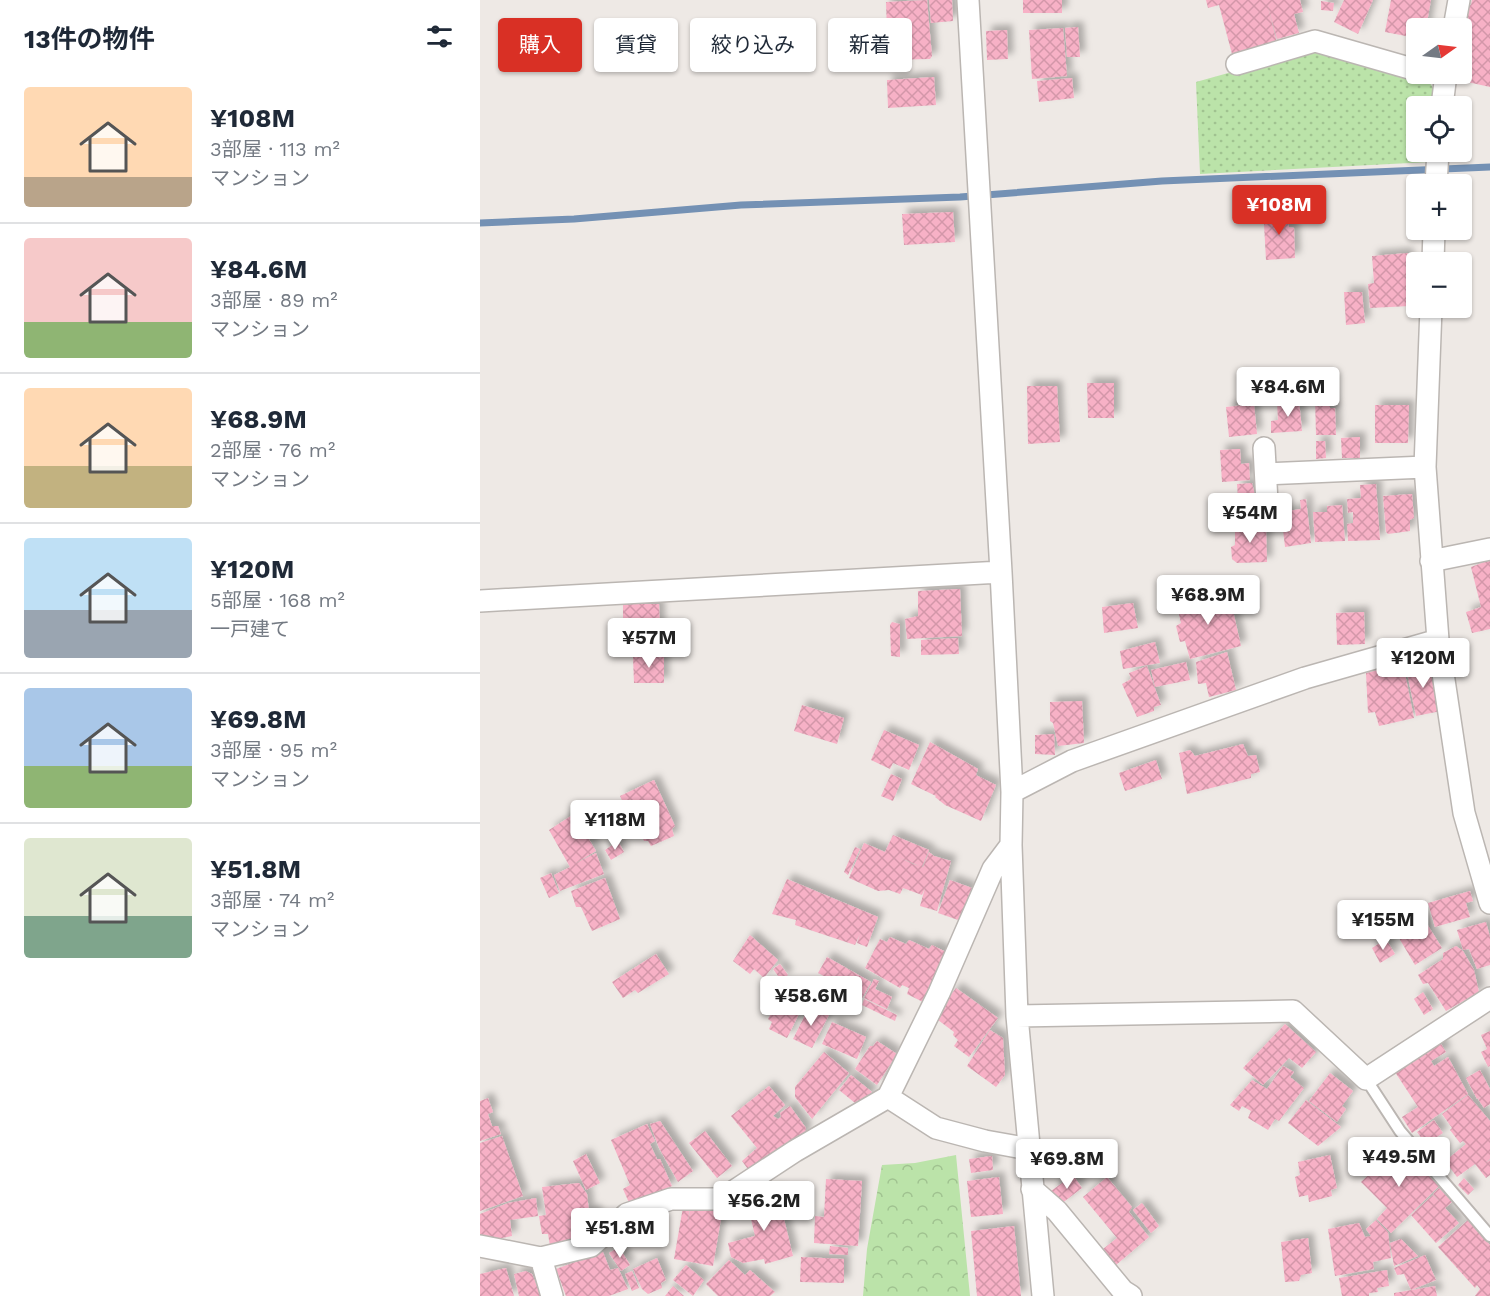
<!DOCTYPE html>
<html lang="ja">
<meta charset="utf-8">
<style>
:root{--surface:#fff;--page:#f2f2f3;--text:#1f2937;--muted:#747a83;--line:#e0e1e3;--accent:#d93025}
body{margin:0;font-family:"Work Sans","Noto Sans JP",sans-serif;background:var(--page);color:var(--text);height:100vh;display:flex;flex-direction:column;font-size:22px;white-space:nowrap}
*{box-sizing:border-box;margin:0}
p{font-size:20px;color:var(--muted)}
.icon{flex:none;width:33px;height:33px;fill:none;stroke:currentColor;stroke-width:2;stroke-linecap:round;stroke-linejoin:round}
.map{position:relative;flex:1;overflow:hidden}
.drawer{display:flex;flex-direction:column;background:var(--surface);width:480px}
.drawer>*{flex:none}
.banner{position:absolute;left:18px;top:18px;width:570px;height:54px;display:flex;gap:12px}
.needle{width:39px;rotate:76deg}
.fabs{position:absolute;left:926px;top:18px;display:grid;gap:12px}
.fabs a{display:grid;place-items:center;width:66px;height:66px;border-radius:6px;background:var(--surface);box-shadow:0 2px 4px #0004;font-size:30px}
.price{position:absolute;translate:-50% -51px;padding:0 14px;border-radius:6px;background:#fff;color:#222;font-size:20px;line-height:39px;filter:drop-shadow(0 2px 3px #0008)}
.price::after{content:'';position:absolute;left:50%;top:36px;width:18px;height:14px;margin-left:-9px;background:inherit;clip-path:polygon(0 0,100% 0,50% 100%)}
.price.selected{background:var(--accent);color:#fff}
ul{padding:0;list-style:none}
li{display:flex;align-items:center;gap:18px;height:150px;padding:0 24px}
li+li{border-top:2px solid var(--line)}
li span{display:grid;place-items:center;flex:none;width:168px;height:120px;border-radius:6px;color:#555}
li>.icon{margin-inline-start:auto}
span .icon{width:72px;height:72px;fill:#fffc;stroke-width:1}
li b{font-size:26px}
h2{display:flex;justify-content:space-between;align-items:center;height:72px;padding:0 24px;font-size:26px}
.chip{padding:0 21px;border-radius:6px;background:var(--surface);box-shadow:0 2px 4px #0004;font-size:21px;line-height:54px}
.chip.selected{background:var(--accent);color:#fff}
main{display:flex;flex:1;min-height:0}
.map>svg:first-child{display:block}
.grass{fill:url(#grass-dots)}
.park{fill:url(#park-crowns)}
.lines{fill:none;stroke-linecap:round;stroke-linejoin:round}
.stream{stroke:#7491b4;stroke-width:7}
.building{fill:url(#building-cross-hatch);filter:url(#shadow)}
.service-casing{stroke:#bbb6b2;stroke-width:14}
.minor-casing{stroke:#bbb6b2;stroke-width:24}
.service{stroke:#fff;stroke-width:10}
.minor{stroke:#fff;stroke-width:21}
</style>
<main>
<section class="drawer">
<h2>13件の物件<svg class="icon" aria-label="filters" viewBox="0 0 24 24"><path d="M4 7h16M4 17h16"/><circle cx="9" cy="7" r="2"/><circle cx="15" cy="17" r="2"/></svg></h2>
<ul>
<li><span style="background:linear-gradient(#ffd9b3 75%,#b9a48a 0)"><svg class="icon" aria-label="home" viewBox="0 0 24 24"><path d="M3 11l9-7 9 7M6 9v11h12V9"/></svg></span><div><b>¥108M</b><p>3部屋 · 113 m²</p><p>マンション</p></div></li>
<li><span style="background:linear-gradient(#f6c9c9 70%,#8fb573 0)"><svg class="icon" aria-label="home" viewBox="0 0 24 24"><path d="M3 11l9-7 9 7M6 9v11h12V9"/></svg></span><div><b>¥84.6M</b><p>3部屋 · 89 m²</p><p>マンション</p></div></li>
<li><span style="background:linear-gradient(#ffd9b3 65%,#c2b280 0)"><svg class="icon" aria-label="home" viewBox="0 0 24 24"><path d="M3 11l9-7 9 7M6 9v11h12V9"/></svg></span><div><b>¥68.9M</b><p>2部屋 · 76 m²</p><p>マンション</p></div></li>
<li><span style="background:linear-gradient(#bfe0f5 60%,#9aa5b1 0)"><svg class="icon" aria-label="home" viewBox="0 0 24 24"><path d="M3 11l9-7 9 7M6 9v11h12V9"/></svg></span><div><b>¥120M</b><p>5部屋 · 168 m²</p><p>一戸建て</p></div></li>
<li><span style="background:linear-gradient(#a9c7e8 65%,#8fb573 0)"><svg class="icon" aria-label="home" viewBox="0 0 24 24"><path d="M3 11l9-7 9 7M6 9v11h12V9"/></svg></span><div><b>¥69.8M</b><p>3部屋 · 95 m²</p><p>マンション</p></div></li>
<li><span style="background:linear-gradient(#dfe7d0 65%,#7fa58c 0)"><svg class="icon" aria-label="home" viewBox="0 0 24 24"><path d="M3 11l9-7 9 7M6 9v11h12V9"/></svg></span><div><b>¥51.8M</b><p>3部屋 · 74 m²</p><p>マンション</p></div></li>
</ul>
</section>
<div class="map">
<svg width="1010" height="1296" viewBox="0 0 1010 1296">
<defs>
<pattern id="grass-dots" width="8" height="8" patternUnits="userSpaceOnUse" patternTransform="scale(1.5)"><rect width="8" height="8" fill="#bbe3a9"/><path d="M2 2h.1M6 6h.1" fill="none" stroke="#a0c290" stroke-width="1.8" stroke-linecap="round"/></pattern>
<pattern id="park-crowns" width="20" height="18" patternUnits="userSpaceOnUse" patternTransform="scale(1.5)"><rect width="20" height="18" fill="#bbe3a9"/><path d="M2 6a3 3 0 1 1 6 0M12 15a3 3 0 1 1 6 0" fill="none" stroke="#a0c290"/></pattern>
<pattern id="building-cross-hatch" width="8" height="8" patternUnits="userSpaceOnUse" patternTransform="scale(1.5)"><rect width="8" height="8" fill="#f7b1c6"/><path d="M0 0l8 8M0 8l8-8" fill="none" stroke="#d397a9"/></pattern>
<filter id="shadow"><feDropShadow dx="5.5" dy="-5.5" stdDeviation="3" flood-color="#0004"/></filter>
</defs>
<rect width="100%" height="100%" fill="#eee9e5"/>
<!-- grass -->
<path class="grass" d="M837,48L947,79L954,89L953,106H936V152H950L949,162L720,174L716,82Z"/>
<!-- park -->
<path class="park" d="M476,1155L490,1296H383L387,1249L402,1165L435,1163Z"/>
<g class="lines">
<!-- stream -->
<path class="stream" d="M0,223L94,219L261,205L480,197L682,181L1010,167"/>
</g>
<!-- building -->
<path class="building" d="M447,0L452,56L450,59L408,60L406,2Z
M449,0H472L473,21L451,23Z
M543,0H582V13H543Z
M726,0H820L823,12L814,14L819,33L797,39L787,3L797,43L752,54L739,5L728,8Z
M864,0H893L878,34L854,22Z
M911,0H951L946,28H936V38L905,32Z
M992,0H1010V87L974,79L975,74H981V44H985L987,28L983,26L987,5H991Z
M841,1L854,3L853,11L841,10Z
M598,27L600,57H587L585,28Z
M583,28L587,76L552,79L549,30Z
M527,30L528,59L507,60L506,31Z
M454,77L456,105L408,108L407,80Z
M592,78L594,98L559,102L557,81Z
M822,201V220L809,219L807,202Z
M788,210H807L809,227L814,228L815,258L786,260L784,224L788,222Z
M473,212L475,242L424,245L422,214Z
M928,253L930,306L890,308L888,284L894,283L892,256Z
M864,292H882L885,323L866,325Z
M607,383H634V418H608Z
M547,386H577L580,442L548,444Z
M835,398H850V408H855L856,435H836Z
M819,400L822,431L791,433V421L798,420L797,402Z
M774,404L777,434L749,437L746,407Z
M895,405H929L928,443H895Z
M880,437V458H862L861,438Z
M836,441H845L846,458L836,459Z
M760,449L761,464L769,463L770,480L742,482L740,450Z
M772,483L779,511L759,513L757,484Z
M896,484L900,540L868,541L867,524L873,523V512L868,513L867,499L881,498L880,485Z
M932,494L934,518L930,520V531L908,534L906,532L903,496Z
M826,499L831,543L805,547L801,512L821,509L820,500Z
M862,505L865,541L835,542L833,512H847V506Z
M755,525H786L787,562L757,563L752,559L751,547L755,545Z
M1010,560V629L992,633L986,612L1001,607L991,567Z
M480,589L482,636L427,639L425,619L438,616V591Z
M749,593L761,646L710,659L705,641L700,642L696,626L701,623L697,606Z
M653,603L658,628L624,633L622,607Z
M143,604H179L181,653L150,655L149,632L143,631Z
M884,612L885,644L857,645L856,613Z
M412,622L420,624V657L411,656L410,625Z
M478,638L479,654L441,655V640Z
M675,642L680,663L643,669L640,651Z
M747,652L756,690L729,697L726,683L718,684L716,662Z
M184,655V683H154L153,657Z
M706,662L710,680L675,687L671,670Z
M950,662L961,711L936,716L926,668Z
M923,664L934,718L899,726L895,712L888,713L886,673Z
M667,666L681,705L674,707V711L657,717L642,684L651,679L649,673Z
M602,701L604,743L578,746L573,723L570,721V702Z
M322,705L364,718L357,744L314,731Z
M404,730L439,745L429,770L413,763L410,769L391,760Z
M574,734L575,755L555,754V735Z
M450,742L498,769L496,775L516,785L501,821L465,805L455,797L456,796L431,784Z
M763,744L768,756L776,755L780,772L771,774V778L707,794L699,753L710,750L715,756Z
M676,760L682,779L645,791L639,773Z
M411,774L422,779L413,801L401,796Z
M174,780L195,826L192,829L194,836L171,846L168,841H164L158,828L154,827L140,796Z
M94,814L116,851L94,864L116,853L124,874L80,891L74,875L90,867L69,830Z
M413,835L449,850L442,867L418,857L433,864L443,867L449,852L454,856L471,861L457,911L440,906L445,888L442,895L423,888L420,894L409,890L398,891L369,878L384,843L405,852Z
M138,841L144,852L131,860L125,850Z
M375,847L380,849L368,875L364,872Z
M71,873L79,893L69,898L60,878Z
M125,878L140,919L112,931L101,907H96L91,891Z
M307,879L398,917L387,947L377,943L380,934L375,945L315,925L316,920L292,914Z
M470,880L492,888L481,921L458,913Z
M990,891L993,901L986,903L990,917L955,927L948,903Z
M942,916L962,948L935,965L916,933Z
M1006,922L1010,937V965L997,969L989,949L983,950L977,930Z
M270,935L298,960L284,978L274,969L270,974L253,961Z
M410,937L426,944L429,940L449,949L452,945L468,953L445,1003L427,994L429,988L422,985L420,988L385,968L400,939L407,942Z
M906,939L915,954L900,963L892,948Z
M976,946L983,951L994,970L999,992L966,1011L948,983L943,984L938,975L963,959V953Z
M176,954L189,974L158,993L155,990L143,998L132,982Z
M347,957L391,982L380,1002L351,985L353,981L338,973Z
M300,964L308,975L301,980L293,969Z
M394,979L399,981L395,989L412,997L407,1009L384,998Z
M476,988L518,1018L489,1057L474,1046L478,1040L473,1035L474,1032L454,1017Z
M943,992L953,1009L944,1015L934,999Z
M305,994L320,1002L317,1008L321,1010L307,1038L289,1029L292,1022L288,1019L298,1001L301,1002Z
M384,999L417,1015L415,1021L382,1005Z
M330,1005L349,1015L332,1048L313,1039Z
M352,1022L386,1037L377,1059L342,1044Z
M805,1024L836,1052L822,1068L809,1058L783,1085L763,1068Z
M510,1030L523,1038L525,1075L516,1087L487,1066Z
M1010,1031V1066L1008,1067L1001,1052L1007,1049L1001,1035Z
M958,1039L966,1052L951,1061L954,1066L968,1057L988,1094L932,1133L922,1117L938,1107L913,1069Z
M397,1041L417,1054L397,1085L375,1069L390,1046H393Z
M344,1052L369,1073L332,1119L315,1097V1087Z
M803,1066L814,1072L810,1077L824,1088L799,1121L795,1119L788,1130L768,1118L771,1111L762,1106L759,1111L750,1105L772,1080L787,1089Z
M1000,1070L1010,1089V1104L1004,1108L998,1099L1004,1095L997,1099L986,1078Z
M850,1073L873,1091L862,1106L866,1109L857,1122L829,1101Z
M371,1075L392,1092L380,1107L359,1090Z
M289,1086L305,1105L293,1116L298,1119L301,1117L300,1113L310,1106L326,1128L324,1137L270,1172L262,1161L277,1148L251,1116Z
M988,1095L1010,1121V1159L1005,1163L1010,1160V1175L1006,1178L995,1164L977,1177L965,1161L986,1144L983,1141L980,1143L970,1130L972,1128L962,1114Z
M8,1098L13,1112L8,1114L12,1126H18L21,1134L0,1141V1101Z
M826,1100L861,1127L838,1146L808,1123Z
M954,1120L963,1133L946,1144L937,1132Z
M180,1121L213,1171L198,1182L179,1148L170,1124Z
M167,1124L175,1141L170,1144L177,1159H180L192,1186L150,1205L143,1189L150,1185L131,1140Z
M225,1131L252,1166L237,1178L209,1143Z
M22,1136L43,1196L0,1211V1143Z
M919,1146L959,1186L911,1233L897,1219L907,1208L881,1182Z
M106,1154L120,1183L106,1190L93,1161Z
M850,1155L857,1188L851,1190L852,1196L829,1202L828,1195L819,1197L815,1177L820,1175L818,1162Z
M512,1156L513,1170L491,1173L489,1159Z
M593,1175L602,1188L581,1204L571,1191Z
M519,1177L523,1214L491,1217L487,1181Z
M627,1177L652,1207L649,1212L669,1237L636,1265L623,1249L637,1238L603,1197Z
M984,1178L994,1189L988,1195L978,1185Z
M346,1179L382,1181L378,1246L334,1243L335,1216L344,1217Z
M99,1183L107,1194L109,1211L116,1210L118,1226L112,1227L113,1235L70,1246L68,1234H62L59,1216L66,1215L62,1187Z
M959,1188L972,1202L965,1208L979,1223L956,1243L931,1215L953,1195L961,1203L953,1194Z
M297,1190L313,1256L285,1264L284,1259L263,1263L251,1257L248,1243L275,1236L266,1198Z
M56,1198L58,1216L30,1220L32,1236L12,1240L0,1237V1214L28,1203Z
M662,1203L679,1226L671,1233L653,1210Z
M211,1206L242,1213L233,1266L194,1259L203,1207L210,1208L207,1228Z
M896,1220L908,1232L911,1258L893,1262L894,1269L855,1276L848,1229L879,1223L885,1237L891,1236L886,1229Z
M988,1220L1010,1245V1296H995L1000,1289L997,1285L995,1288L958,1247Z
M534,1226L541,1296H497L491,1231Z
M828,1238L832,1273L821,1275L819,1281L805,1282L801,1242Z
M921,1239L938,1256L914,1266L910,1243Z
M350,1246L368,1248V1255L349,1254Z
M139,1247L150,1265L141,1271L129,1253Z
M123,1252L130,1270L138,1268L148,1289L129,1296H86L76,1269Z
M945,1255L956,1280L931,1290L924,1274L917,1275L914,1268Z
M321,1257L364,1259V1283L320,1282Z
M177,1258L186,1280L181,1283L182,1288L168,1294L162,1289L153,1269Z
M249,1260L265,1275L270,1270L295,1292L290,1296H238L226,1284Z
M206,1265L224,1280L213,1296L193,1280Z
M26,1268L34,1296H0V1274Z
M907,1270L909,1286L897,1288L898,1292L889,1293V1296H862L859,1278Z
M46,1271L52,1274L61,1296H39L34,1274Z
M152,1271L159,1288L152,1291L145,1274Z
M193,1286L204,1296H185Z
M955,1286L957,1296H914V1293Z"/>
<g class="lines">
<!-- service casing -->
<g class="service-casing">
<path id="service" d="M886,1079L920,1131L1010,1236"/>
</g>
<!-- minor casing -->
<g class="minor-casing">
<path id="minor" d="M488,0L521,572L532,792L531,845L537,1016L563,1296
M974,28L979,0
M757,64L835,41L936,70
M962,106L966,74
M956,184L958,152
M953,262L954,230
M951,308L945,467L958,640L984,813L1010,903
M784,448L787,502
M786,474L945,467
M951,561L1010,549
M0,601L521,572
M532,792L592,761L825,678L958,640
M537,1016L813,1011L886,1079L1010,998
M408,1097L456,1128L505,1141L549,1149
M552,1189L577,1211L643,1291L651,1296
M0,1246L61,1258L111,1246L147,1214L191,1199H242L315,1151L408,1097L459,993L513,869L531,845
M61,1258L72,1296"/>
</g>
<!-- service -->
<use href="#service" class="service"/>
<!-- minor -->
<use href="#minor" class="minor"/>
</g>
</svg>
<div class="fabs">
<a><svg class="needle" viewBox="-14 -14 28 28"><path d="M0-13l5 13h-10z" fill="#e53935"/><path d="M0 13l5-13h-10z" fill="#747a83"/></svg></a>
<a><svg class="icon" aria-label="locate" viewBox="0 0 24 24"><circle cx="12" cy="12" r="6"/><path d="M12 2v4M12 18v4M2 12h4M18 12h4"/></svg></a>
<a>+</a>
<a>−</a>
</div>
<b class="price selected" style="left:799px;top:236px">¥108M</b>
<b class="price" style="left:808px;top:418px">¥84.6M</b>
<b class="price" style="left:770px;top:544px">¥54M</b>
<b class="price" style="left:728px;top:626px">¥68.9M</b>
<b class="price" style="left:169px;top:669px">¥57M</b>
<b class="price" style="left:943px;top:689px">¥120M</b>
<b class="price" style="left:135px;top:851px">¥118M</b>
<b class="price" style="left:903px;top:951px">¥155M</b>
<b class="price" style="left:331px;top:1027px">¥58.6M</b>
<b class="price" style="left:919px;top:1188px">¥49.5M</b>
<b class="price" style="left:587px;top:1190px">¥69.8M</b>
<b class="price" style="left:284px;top:1232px">¥56.2M</b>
<b class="price" style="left:140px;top:1259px">¥51.8M</b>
<div class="banner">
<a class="chip selected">購入</a>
<a class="chip">賃貸</a>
<a class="chip">絞り込み</a>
<a class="chip">新着</a>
</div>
</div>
</main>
